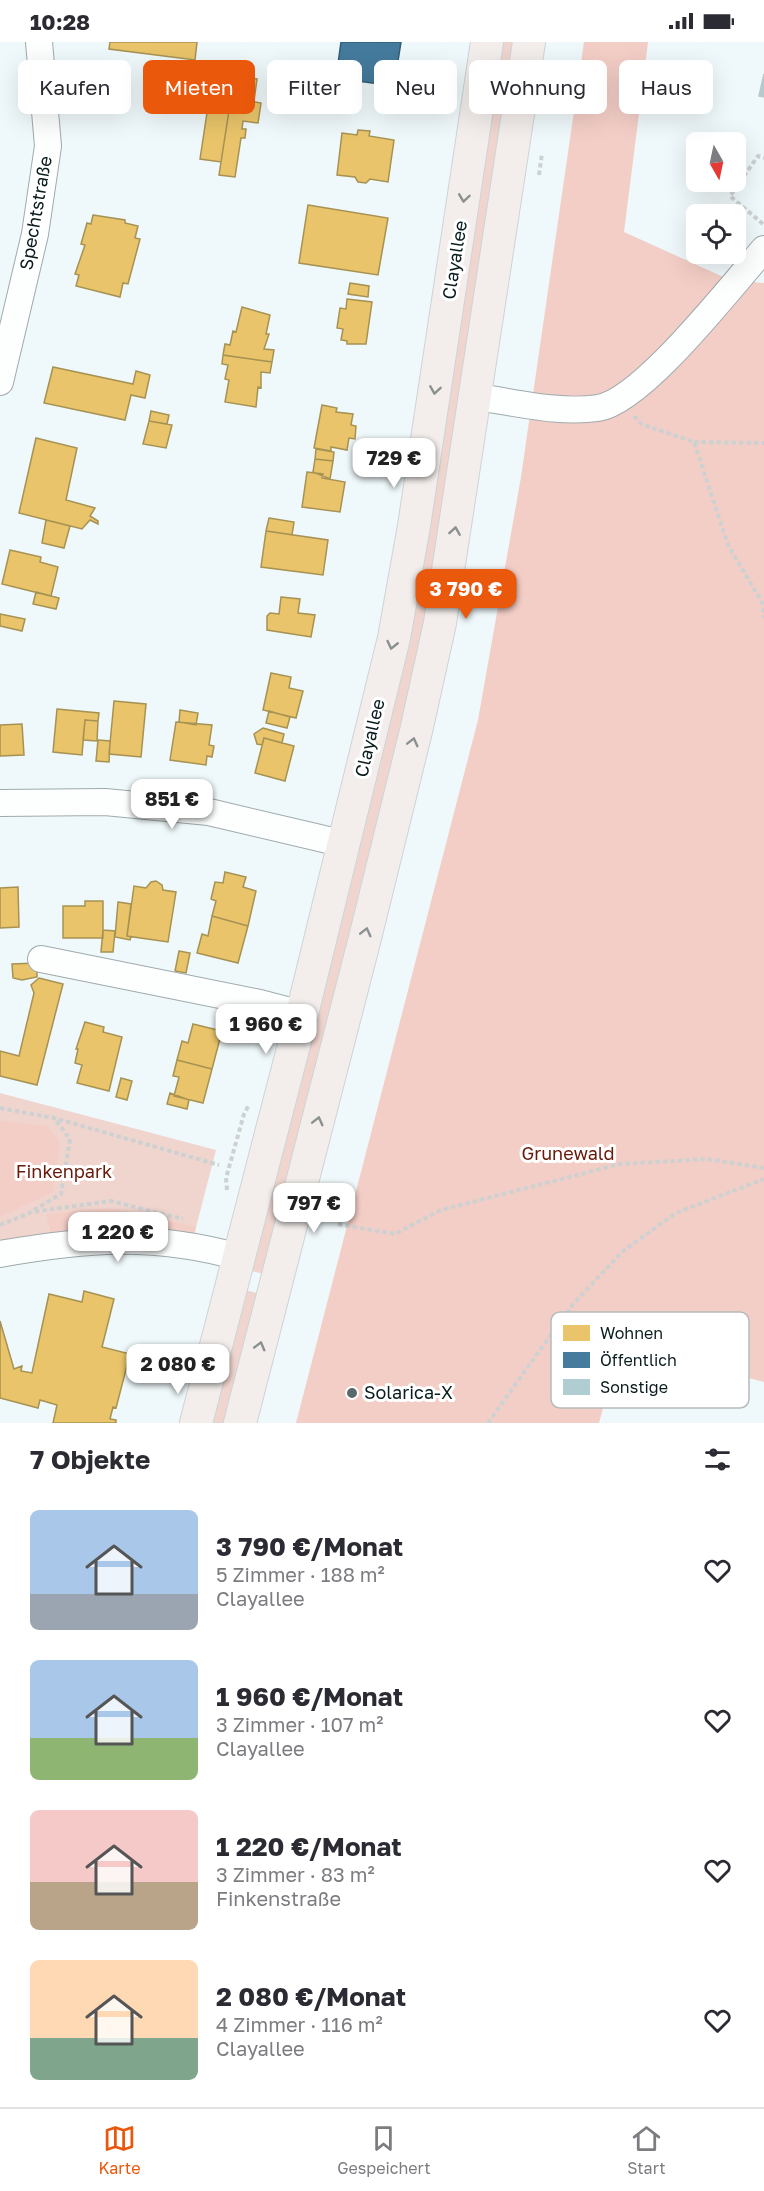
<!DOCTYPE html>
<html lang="de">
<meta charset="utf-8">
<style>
:root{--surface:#fff;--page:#f2f2f3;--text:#2b2b33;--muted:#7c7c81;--line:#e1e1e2;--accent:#ea580c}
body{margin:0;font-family:"Golos Text",sans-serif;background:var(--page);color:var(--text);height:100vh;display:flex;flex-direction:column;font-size:22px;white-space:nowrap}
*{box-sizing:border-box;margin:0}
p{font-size:20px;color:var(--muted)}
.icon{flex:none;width:33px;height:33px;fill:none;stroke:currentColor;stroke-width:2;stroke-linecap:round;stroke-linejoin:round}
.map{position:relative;height:1381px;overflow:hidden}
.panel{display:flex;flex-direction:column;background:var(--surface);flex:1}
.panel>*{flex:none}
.banner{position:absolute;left:18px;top:18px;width:729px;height:54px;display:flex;gap:12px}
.needle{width:39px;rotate:171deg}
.tools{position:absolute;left:686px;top:90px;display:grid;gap:12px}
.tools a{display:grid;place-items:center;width:60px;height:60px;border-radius:9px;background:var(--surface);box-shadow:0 6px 24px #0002;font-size:30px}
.price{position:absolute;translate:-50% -51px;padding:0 14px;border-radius:12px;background:#fff;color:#222;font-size:20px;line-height:39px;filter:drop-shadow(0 2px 3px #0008)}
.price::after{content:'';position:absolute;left:50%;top:36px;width:18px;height:14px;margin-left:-9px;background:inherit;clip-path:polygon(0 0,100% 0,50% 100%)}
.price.on{background:var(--accent);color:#fff}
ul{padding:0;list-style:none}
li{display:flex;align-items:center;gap:18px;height:150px;padding:0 30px}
li span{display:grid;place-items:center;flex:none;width:168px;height:120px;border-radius:9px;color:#555}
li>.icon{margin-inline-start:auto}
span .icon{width:72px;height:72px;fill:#fffc;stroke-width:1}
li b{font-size:26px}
h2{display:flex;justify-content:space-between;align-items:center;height:72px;padding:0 30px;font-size:26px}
.pill{padding:0 21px;border-radius:9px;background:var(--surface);box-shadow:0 6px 24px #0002;font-size:21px;line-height:54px}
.pill.on{background:var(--accent);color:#fff}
.status{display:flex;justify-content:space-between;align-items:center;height:42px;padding:0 30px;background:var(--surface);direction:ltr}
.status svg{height:16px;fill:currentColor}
.menu{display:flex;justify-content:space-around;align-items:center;height:84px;border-top:2px solid var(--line);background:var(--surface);font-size:16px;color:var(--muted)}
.menu a{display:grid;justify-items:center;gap:3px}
.menu .on{color:var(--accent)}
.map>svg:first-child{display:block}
.green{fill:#f0d5ce}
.forest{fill:#f3cec6}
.homes{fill:#e9c46a;stroke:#a69253;stroke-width:1.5}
.public{fill:#457b9d;stroke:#335e77;stroke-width:1.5}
.building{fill:#b0cdd1;stroke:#bbc7ca;stroke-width:1.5}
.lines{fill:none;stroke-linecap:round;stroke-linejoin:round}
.minor-casing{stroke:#9faaac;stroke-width:28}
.major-casing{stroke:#cdd4d5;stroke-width:34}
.path{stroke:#ced1d1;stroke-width:4;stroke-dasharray:4.5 3;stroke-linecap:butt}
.minor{stroke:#fdfefe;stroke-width:26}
.major{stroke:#f3eeec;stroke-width:32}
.oneway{stroke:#8a908f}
.poi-dot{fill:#5a696b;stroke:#fff;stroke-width:2}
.labels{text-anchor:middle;stroke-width:6;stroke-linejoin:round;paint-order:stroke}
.street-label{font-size:18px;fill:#0a1c1e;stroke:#fff}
.park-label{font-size:18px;fill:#681908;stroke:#fff}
.poi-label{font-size:18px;fill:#0a1c1e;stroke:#fff;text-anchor:start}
.key{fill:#fff;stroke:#b6bbbc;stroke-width:1.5}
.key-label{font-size:16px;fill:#0a1c1e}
</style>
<div class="status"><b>10:28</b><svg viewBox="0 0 49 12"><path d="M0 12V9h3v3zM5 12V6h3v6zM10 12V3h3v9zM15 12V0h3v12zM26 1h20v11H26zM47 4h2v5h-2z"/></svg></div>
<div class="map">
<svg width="764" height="1381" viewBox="0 0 764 1381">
<rect width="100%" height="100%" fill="#eff8fa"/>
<!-- green -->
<path class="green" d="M497,0H518L431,563L265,1232L246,1228L349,833Z
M0,1051L216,1108L194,1193L0,1202Z
M241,1247L261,1252L228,1381H207Z"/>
<!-- forest -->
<path class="forest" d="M584,0H648L624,190L730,238L764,241V1340L620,1302L599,1381H296L478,678L521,435Z
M0,1079L47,1084L60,1100L53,1150L0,1175Z
M111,1166L196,1185L194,1193H51L46,1172Z"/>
<!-- homes -->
<path class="homes" d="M110,0H197L195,18L109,7Z
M213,31L257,37L254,59L231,56L221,120L200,117Z
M231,56L261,61L258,81L243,79L242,87H246L245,96H241L235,135L219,133Z
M358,88L370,89L369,94L394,98L388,140L370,137L366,141L358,140L355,135L337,133L342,91L357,93Z
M308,163L388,176L378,233L299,221Z
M93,173L125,178V181L138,184L135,196L140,197L128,242L123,241L120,255L76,244L79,233L75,232L85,203L81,202L87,181L91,182Z
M350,241L369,244L368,255L348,252Z
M347,257L372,260L366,302H347V299L341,298L343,287L337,286L340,266L346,267Z
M242,265L270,273L266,292H269L264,307L274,308L272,320L223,313L225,302L230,303L233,289L236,290Z
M223,313L272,320L270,331L261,330V346L258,345L256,365L225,360L229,338L225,337L228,323L222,322Z
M53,325L133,342L136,329L150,333L145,356L131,353L125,378L44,361Z
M322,363L337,366L336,370L353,372L351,383L356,384L355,397L349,396L347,408L331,405V409L314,406Z
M151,369L169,373L167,382L149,379Z
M149,379L172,383L166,406L143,402Z
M36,396L77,406L66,458L95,466L90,474L98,479V482L90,478L82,487L19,471Z
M316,407L334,410L333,419L315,417Z
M315,417L333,419L330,437L313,430Z
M307,430L323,432L322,436L345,440L340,470L302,465Z
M269,476L294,480L292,493L266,489Z
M46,478L70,484L64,506L42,501Z
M266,489L328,498L323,533L261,525Z
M10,508L41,515L40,520L58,525L51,554L2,542Z
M36,550L59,556L56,567L33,562Z
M281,555L300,557L298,571L315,573L311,595L267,588V574L270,571L279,572Z
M0,572L25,577L22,589L0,584Z
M271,631L291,635L289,646L303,649L296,676L263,668Z
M114,659L146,662L141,715L109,712Z
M57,667L99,671L98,679L85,678L82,713L53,710Z
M180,668L198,671L196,683L179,680Z
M269,669L290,675L287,686L266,681Z
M85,678L98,679L97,699L83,698Z
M176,680L212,683L209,703L214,704L212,715L207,714L206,723L170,718Z
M22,682L24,713L0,714V683Z
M263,686L284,692L282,701L264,696L262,703L257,702L254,692Z
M264,696L294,704L285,739L255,731Z
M98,698L110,699L109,720L96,719Z
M225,830L246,835L243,845L256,849L248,884L212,874L216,859L211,857L215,840L223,841Z
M156,839L162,843L163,848L176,850L168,900L127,894L134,844L146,846L151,840Z
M18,845L19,885L0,886V846Z
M85,859H103V896H63V864H85Z
M118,860L131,862L127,894L131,895L130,898L115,895Z
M212,874L248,884L238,921L197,911L202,892L208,894Z
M103,888L115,889L113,910H101Z
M179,909L190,911L186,931L175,929Z
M37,921V935L22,938L13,936L12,922Z
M39,936L63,942L37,1043L0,1034V1009L19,1014L34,951L31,943Z
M85,980L104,985L103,990L122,995L109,1049L77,1041L82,1023L75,1021L78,1007H76Z
M193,982L222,989L212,1027L177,1018L182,999L188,1001Z
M177,1018L212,1027L203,1061L174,1054L179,1035L173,1034Z
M121,1036L132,1039L127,1058L116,1055Z
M170,1051L189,1058L187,1067L167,1062Z
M84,1249L114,1257L102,1305L130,1312L116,1366L113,1365L110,1377L116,1378V1381H53L57,1363L40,1358L38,1366L0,1356V1279L14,1327L22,1324L21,1329L32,1331L49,1252L82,1260Z"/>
<!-- public -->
<path class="public" d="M341,0H401L394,44L336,36Z"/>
<!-- building -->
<path class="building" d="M764,32V55L759,54Z"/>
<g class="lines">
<!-- minor casing -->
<g class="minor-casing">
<path id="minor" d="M0,340L35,192L48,104L39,0
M476,355C515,360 559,372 598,366C642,360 732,243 764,207
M0,761L105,760L209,770L345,802
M41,917L260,961L302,972
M0,1212C85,1197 154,1191 238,1215"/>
</g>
<!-- major casing -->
<g class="major-casing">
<path id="major" d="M196,1381L302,972L394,596L414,484L487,0
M240,1381L365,896L416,689L440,581L529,0"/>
</g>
<!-- path -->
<path class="path" d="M539,133L542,111
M763,182L730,154L758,114L764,116
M634,374L641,382L694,400L728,503L763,562L764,576
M694,400L764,401
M0,1066L54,1076L219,1123
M227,1148L226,1136L244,1072L249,1063
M34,1168L61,1152L70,1097L55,1077
M338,1182L395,1192L441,1168L620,1122L708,1117L764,1126
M0,1183L32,1170L111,1159L183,1177
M488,1381L573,1262L623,1209L676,1171L764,1137"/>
<!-- minor -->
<use href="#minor" class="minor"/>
<!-- major -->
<use href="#major" class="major"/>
</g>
<!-- one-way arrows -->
<defs><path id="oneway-chevron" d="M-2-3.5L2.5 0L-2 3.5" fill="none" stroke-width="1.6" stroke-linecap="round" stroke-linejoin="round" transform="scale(1.5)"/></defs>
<g class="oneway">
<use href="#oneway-chevron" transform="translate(464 156) rotate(98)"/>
<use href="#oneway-chevron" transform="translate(435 348) rotate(99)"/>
<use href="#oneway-chevron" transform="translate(455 489) rotate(-81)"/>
<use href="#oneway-chevron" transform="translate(392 603) rotate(103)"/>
<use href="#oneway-chevron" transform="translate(413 700) rotate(-76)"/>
<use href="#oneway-chevron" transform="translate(366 890) rotate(-76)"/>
<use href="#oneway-chevron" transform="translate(318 1079) rotate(-76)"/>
<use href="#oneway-chevron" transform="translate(260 1304) rotate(-75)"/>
</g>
<!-- markers -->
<circle class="poi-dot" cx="352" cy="1351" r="6"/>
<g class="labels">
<!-- street labels -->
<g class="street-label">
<text transform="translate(36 171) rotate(-80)" y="6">Spechtstraße</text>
<text transform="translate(455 218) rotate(-81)" y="6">Clayallee</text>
<text transform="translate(370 696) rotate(-77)" y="6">Clayallee</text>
</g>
<!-- park labels -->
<g class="park-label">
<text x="568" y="1118">Grunewald</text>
<text x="64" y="1136">Finkenpark</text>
</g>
<!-- poi labels -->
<g class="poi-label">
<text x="364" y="1357">Solarica-X</text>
</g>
</g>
<!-- legend -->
<rect x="551" y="1270" width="198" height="96" rx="9" class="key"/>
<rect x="563" y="1283" width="27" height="16" fill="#e9c46a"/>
<rect x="563" y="1310" width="27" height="16" fill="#457b9d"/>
<rect x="563" y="1337" width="27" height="16" fill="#b0cdd1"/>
<g class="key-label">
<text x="600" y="1297">Wohnen</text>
<text x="600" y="1324">Öffentlich</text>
<text x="600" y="1351">Sonstige</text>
</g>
</svg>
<div class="tools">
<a><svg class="needle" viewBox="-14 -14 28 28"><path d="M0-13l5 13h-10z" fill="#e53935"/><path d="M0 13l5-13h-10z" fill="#7c7c81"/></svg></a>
<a><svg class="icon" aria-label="locate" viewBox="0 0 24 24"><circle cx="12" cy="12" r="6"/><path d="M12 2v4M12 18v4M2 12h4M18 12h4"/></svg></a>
</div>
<b class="price" style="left:394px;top:447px">729 €</b>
<b class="price on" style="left:466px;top:578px">3 790 €</b>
<b class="price" style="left:172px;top:788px">851 €</b>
<b class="price" style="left:266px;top:1013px">1 960 €</b>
<b class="price" style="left:314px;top:1192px">797 €</b>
<b class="price" style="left:118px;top:1221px">1 220 €</b>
<b class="price" style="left:178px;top:1353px">2 080 €</b>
<div class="banner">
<a class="pill">Kaufen</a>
<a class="pill on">Mieten</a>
<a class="pill">Filter</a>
<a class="pill">Neu</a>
<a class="pill">Wohnung</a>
<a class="pill">Haus</a>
</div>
</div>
<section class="panel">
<h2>7 Objekte<svg class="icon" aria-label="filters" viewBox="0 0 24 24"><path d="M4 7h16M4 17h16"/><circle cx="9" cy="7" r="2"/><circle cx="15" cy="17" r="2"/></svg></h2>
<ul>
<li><span style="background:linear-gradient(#a9c7e8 70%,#9aa5b1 0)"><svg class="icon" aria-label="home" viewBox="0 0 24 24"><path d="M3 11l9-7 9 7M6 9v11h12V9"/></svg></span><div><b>3 790 €/Monat</b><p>5 Zimmer · 188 m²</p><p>Clayallee</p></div><svg class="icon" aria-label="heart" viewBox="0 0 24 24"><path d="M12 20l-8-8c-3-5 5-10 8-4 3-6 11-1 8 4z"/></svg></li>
<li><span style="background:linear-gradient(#a9c7e8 65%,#8fb573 0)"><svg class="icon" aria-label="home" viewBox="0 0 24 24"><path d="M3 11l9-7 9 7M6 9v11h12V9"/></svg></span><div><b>1 960 €/Monat</b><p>3 Zimmer · 107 m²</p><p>Clayallee</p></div><svg class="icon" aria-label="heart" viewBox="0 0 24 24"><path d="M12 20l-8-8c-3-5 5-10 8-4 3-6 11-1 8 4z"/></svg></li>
<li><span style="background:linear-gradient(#f6c9c9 60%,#b9a48a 0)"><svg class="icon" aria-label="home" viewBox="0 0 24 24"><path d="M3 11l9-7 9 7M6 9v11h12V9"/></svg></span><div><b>1 220 €/Monat</b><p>3 Zimmer · 83 m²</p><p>Finkenstraße</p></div><svg class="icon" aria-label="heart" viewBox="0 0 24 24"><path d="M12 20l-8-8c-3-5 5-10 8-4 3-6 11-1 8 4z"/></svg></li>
<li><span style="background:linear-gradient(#ffd9b3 65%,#7fa58c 0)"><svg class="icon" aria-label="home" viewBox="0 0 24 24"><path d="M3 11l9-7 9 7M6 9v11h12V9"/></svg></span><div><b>2 080 €/Monat</b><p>4 Zimmer · 116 m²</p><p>Clayallee</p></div><svg class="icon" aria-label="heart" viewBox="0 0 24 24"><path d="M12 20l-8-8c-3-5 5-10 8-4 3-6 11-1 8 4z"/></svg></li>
</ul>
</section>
<nav class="menu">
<a class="on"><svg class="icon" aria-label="map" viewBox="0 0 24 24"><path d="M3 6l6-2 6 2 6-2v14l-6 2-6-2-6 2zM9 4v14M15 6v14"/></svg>Karte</a>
<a><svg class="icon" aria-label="saved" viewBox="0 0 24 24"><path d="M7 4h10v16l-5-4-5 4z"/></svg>Gespeichert</a>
<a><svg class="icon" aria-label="home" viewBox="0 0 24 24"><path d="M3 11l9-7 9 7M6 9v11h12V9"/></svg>Start</a>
</nav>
